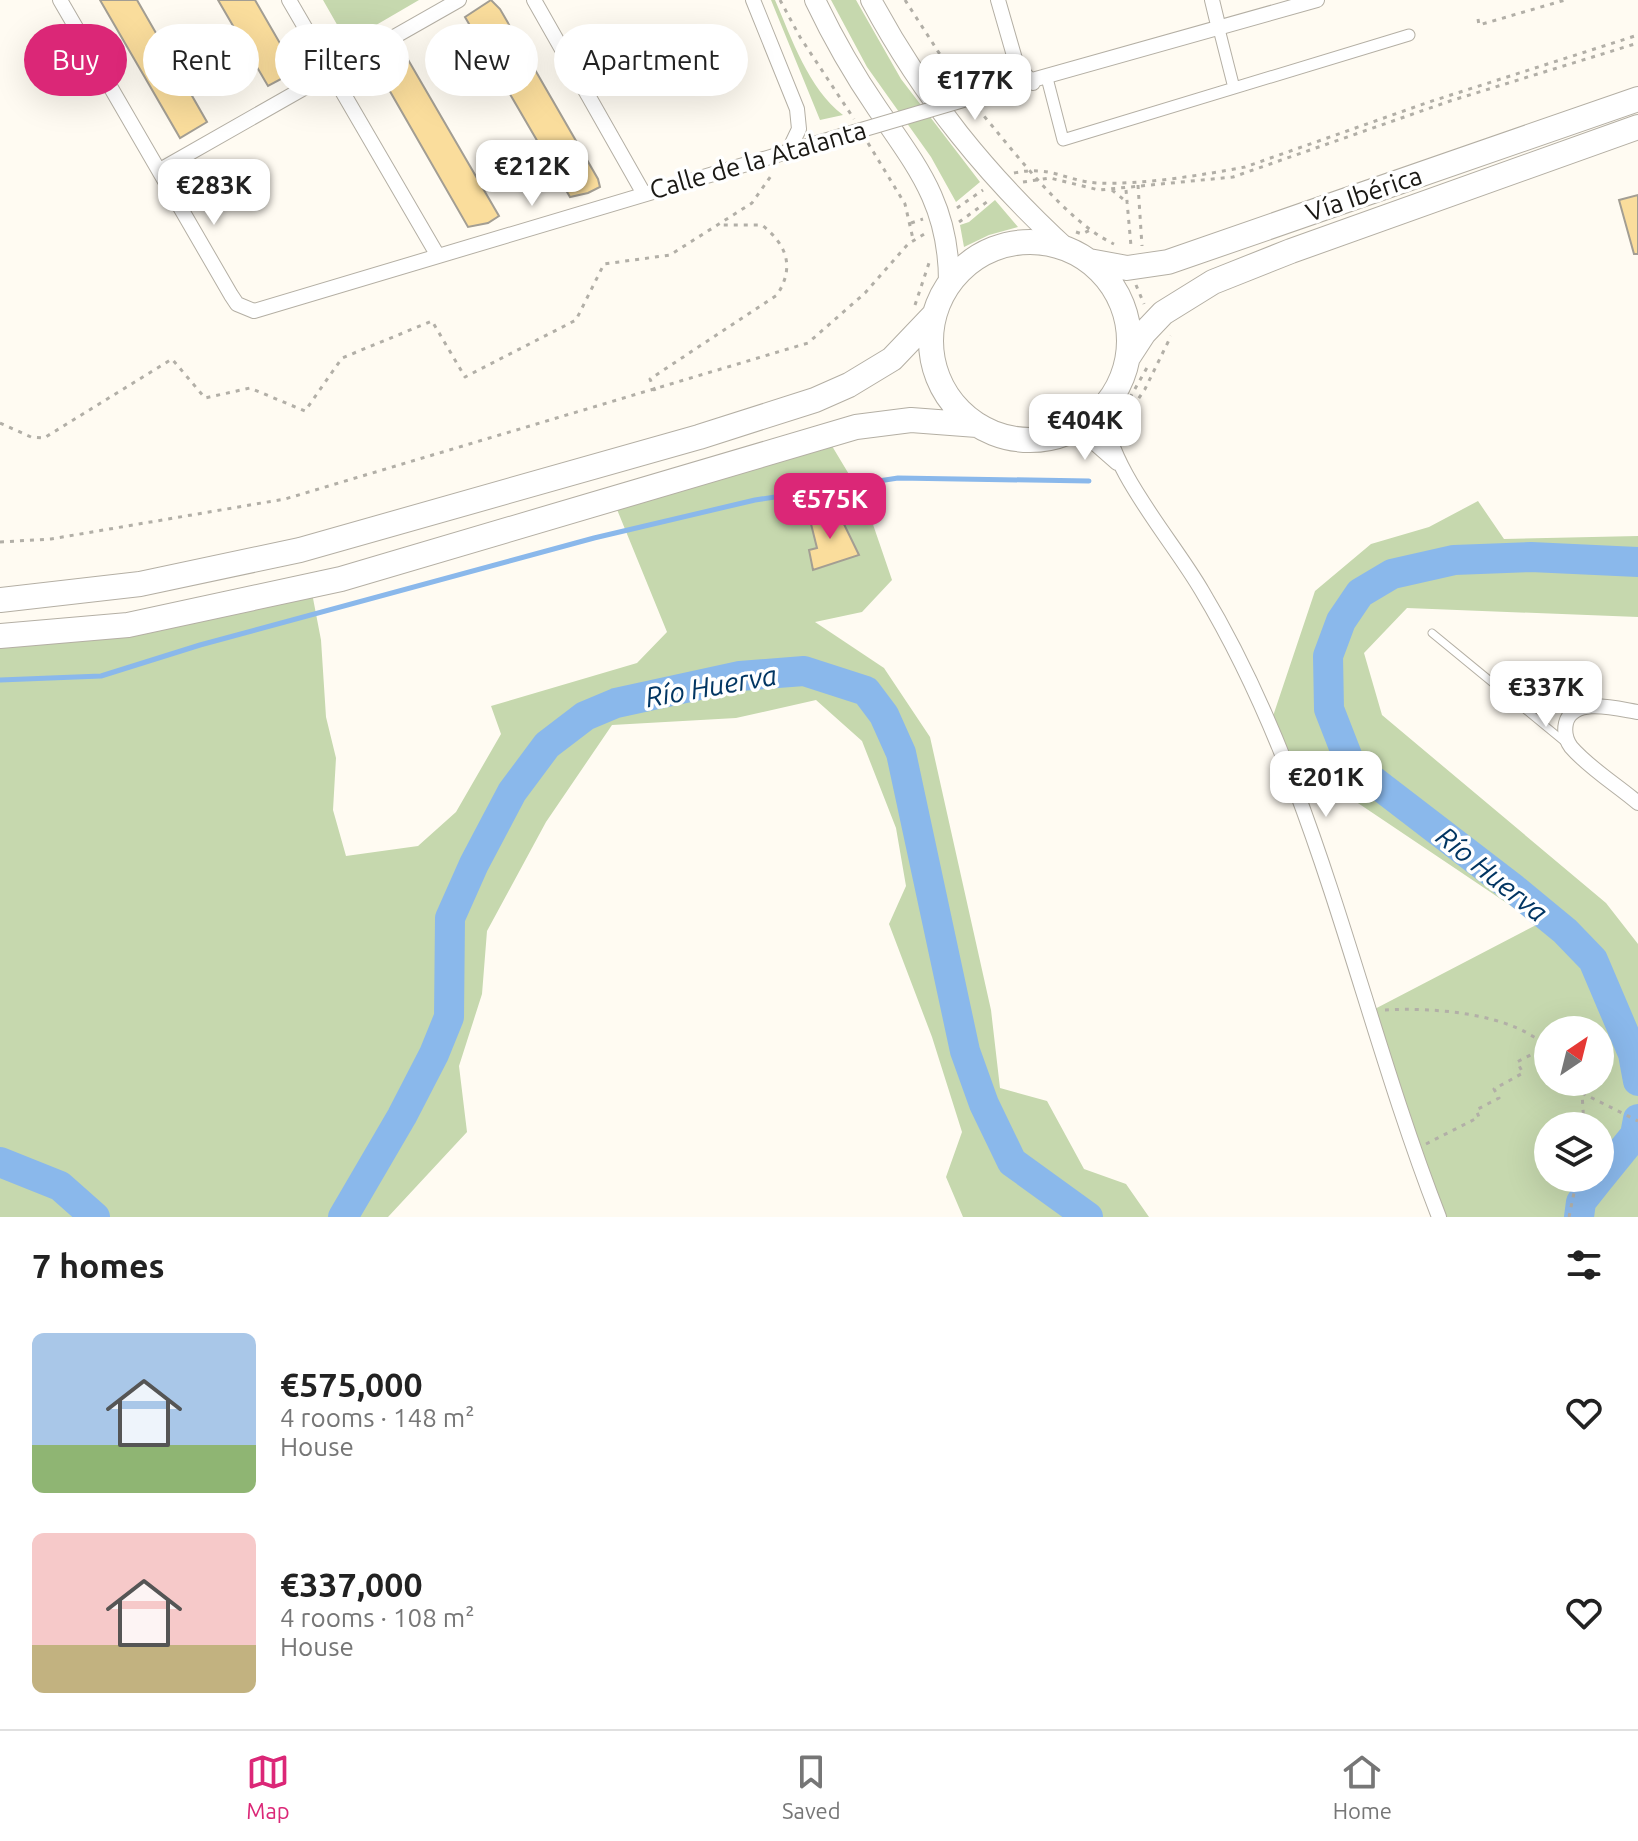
<!DOCTYPE html>
<meta charset="utf-8">
<style>
:root{--surface:#fff;--page:#f6f6f6;--text:#222;--muted:#767676;--line:#e0e0e0;--accent:#db2777}
body{margin:0;font-family:Ubuntu,sans-serif;background:var(--page);color:var(--text);height:100vh;display:flex;flex-direction:column;font-size:30px;white-space:nowrap}
*{box-sizing:border-box;margin:0}
p{font-size:26px;color:var(--muted)}
.icon{flex:none;width:44px;height:44px;fill:none;stroke:currentColor;stroke-width:2;stroke-linecap:round;stroke-linejoin:round}
.map{position:relative;height:1217px;overflow:hidden}
.sheet{display:flex;flex-direction:column;background:var(--surface);flex:1}
.sheet>*{flex:none}
.banner{position:absolute;left:24px;top:24px;width:800px;height:72px;display:flex;gap:16px}
.needle{width:52px;rotate:35deg}
.fabs{position:absolute;left:1534px;top:1016px;display:grid;gap:16px}
.fabs a{display:grid;place-items:center;width:80px;height:80px;border-radius:50%;background:var(--surface);box-shadow:0 8px 32px #0002;font-size:40px}
.price{position:absolute;translate:-50% -68px;padding:0 18px;border-radius:16px;background:#fff;color:#222;font-size:26px;line-height:52px;filter:drop-shadow(0 2px 4px #0008)}
.price::after{content:'';position:absolute;left:50%;top:48px;width:24px;height:18px;margin-left:-12px;background:inherit;clip-path:polygon(0 0,100% 0,50% 100%)}
.price.selected{background:var(--accent);color:#fff}
ul{padding:0;list-style:none}
li{display:flex;align-items:center;gap:24px;height:200px;padding:0 32px}
li span{display:grid;place-items:center;flex:none;width:224px;height:160px;border-radius:12px;color:#555}
li>.icon{margin-inline-start:auto}
span .icon{width:96px;height:96px;fill:#fffc;stroke-width:1}
li b{font-size:34px}
h2{display:flex;justify-content:space-between;align-items:center;height:96px;padding:0 32px;font-size:34px}
.chip{padding:0 28px;border-radius:36px;background:var(--surface);box-shadow:0 8px 32px #0002;font-size:28px;line-height:72px}
.chip.selected{background:var(--accent);color:#fff}
.tab-bar{display:flex;justify-content:space-around;align-items:center;height:112px;border-top:2px solid var(--line);background:var(--surface);font-size:22px;color:var(--muted)}
.tab-bar a{display:grid;justify-items:center;gap:4px}
.tab-bar .selected{color:var(--accent)}
.map>svg:first-child{display:block}
.green{fill:#c6d8ae;fill-rule:evenodd}
.lines{fill:none;stroke-linecap:round;stroke-linejoin:round}
.stream{stroke:#8ab8eb;stroke-width:5}
.river{stroke:#8ab8eb;stroke-width:30}
.building{fill:#fadd9c;stroke:#a39e93;stroke-width:2}
.service-casing{stroke:#b4afa4;stroke-width:9}
.pedestrian-casing{stroke:#b4afa4;stroke-width:13}
.minor-casing{stroke:#b4afa4;stroke-width:16}
.secondary-casing{stroke:#b4afa4;stroke-width:22}
.trunk-casing{stroke:#b4afa4;stroke-width:26}
.path{stroke:#b2afa7;stroke-width:3;stroke-dasharray:4 6;stroke-linecap:butt}
.service{stroke:#fff;stroke-width:7}
.pedestrian{stroke:#fff;stroke-width:11}
.minor{stroke:#fff;stroke-width:14}
.secondary{stroke:#fff;stroke-width:20}
.trunk{stroke:#fff;stroke-width:24}
.minor-bridge-casing{stroke:#b4afa4;stroke-width:16;stroke-linecap:butt}
.minor-bridge{stroke:#fff;stroke-width:14}
.labels{text-anchor:middle;stroke-width:7;stroke-linejoin:round;paint-order:stroke}
.street-label{font-size:26px;fill:#1a1814;stroke:#fff}
.water-label{font-size:28px;font-style:italic;fill:#023663;stroke:#fff}
</style>
<div class="map">
<svg width="1638" height="1217" viewBox="0 0 1638 1217">
<rect width="100%" height="100%" fill="#fffbf2"/>
<!-- green -->
<path class="green" d="M323,0H419L347,42Z
M771,0H775C792,39 808,88 843,115L820,120Z
M831,0H856L901,79L980,182L956,202L931,157L867,67Z
M995,200L1018,227L989,235L964,247L960,225L969,222Z
M829,441L865,501L892,580L862,612L815,622L884,668L930,737L991,1010L1000,1088L1047,1101L1084,1169L1126,1184L1149,1217H963L946,1177L962,1132L932,1037L889,924L906,886L896,828L862,741L816,700L736,718L612,725L546,822L487,931L482,994L459,1066L467,1132L388,1217H0V643L312,593L321,640L326,717L336,758L333,810L346,856L418,846L456,812L501,734L491,706L637,663L667,632L616,507ZM808,512L840,516L859,555L814,570L809,550L833,544L825,526L812,527Z
M1478,501L1504,539L1638,536V617L1407,608L1364,653L1382,715L1606,903L1638,944V1217H1439L1369,1012L1538,924L1340,791L1300,801L1271,722L1315,591L1371,544L1429,527ZM1548,1030H1600V1082H1548ZM1548,1126H1600V1178H1548Z"/>
<g class="lines">
<!-- stream -->
<path class="stream" d="M0,680L101,676L200,645L594,538L755,500L898,478L1089,481"/>
<!-- river -->
<path class="river" d="M1638,562L1531,557L1454,560L1392,574L1360,593L1341,621L1328,656L1329,709L1350,763L1514,889L1565,931L1593,960L1633,1054L1638,1081
M0,1162L60,1186L95,1217
M1600,1178L1635,1135L1638,1119
M343,1217L402,1116L434,1054L449,1017L450,918L474,864L512,792L547,745L585,716L616,703L740,676L804,671L866,691L884,715L901,753L965,1051L984,1104L1012,1162L1088,1217
M1579,1217L1581,1202L1600,1178"/>
</g>
<!-- building -->
<path class="building" d="M100,0H137L207,122L180,138Z
M218,0H255L296,71L268,86Z
M491,0L500,9L598,179L600,187L588,193L570,197L465,17Z
M403,51L499,216L488,223L468,227L376,67Z
M1638,195V254H1634L1619,200Z
M808,512L840,516L859,555L813,570L809,550L817,548Z"/>
<g class="lines">
<!-- service casing -->
<g class="service-casing">
<path id="service" d="M1432,633L1566,743"/>
</g>
<!-- pedestrian casing -->
<g class="pedestrian-casing">
<path id="pedestrian" d="M1219,29L1234,88
M1047,78L1063,140L1409,35"/>
</g>
<!-- minor casing -->
<g class="minor-casing">
<path id="minor" d="M60,0L231,295L237,304L254,311L824,141
M289,0L438,256
M534,0L644,194
M753,0L797,109L799,129L788,152
M998,0L1017,66L1033,83
M1212,0L1219,29
M1004,88L1317,0
M160,170L459,0
M1103,407C1108,470 1170,536 1202,591C1318,784 1358,1009 1439,1217
M1077,428L1117,463
M1638,712C1618,709 1573,696 1566,723C1564,732 1566,740 1571,747C1589,768 1617,785 1638,803"/>
</g>
<!-- secondary casing -->
<g class="secondary-casing">
<path id="secondary" d="M815,0C833,38 853,73 877,108C918,168 949,205 949,282
M871,0C923,97 988,177 1069,251"/>
</g>
<!-- trunk casing -->
<g class="trunk-casing">
<path id="trunk" d="M931 341a99 99 0 1 1 198 0a99 99 0 1 1-198 0Z
M1089,261L1127,268L1168,262L1638,99
M1129,356L1144,333L1163,313L1213,282L1291,251L1638,127
M0,600L140,584L300,550L699,437L815,400L849,385L892,359L933,316
M0,636L128,625L341,579L856,427L911,420L977,425"/>
</g>
<!-- path -->
<path class="path" d="M780,0L800,37L854,119
M905,0L959,84
M1478,19L1479,25L1565,0
M978,109C1014,151 1065,221 1114,244
M868,143L905,204L913,239
M1014,173C1051,165 1065,181 1098,183C1141,185 1203,175 1245,167L1429,102L1638,35
M1023,182L1050,178L1099,190L1233,177L1450,101L1638,43
M1138,185L1142,246
M1112,190L1128,203
M1126,190L1131,246
M957,208L983,190
M959,222L991,199
M911,223L923,219
M1076,232L1082,234L1090,230
M1136,285L1144,304
M915,305L929,263
M655,391L650,379L777,295C795,267 787,245 762,225H717
M1120,415L1148,366
M0,423L31,437L44,438L172,359L205,398L250,388L305,411L342,358L432,321L465,377L576,320L604,264L670,255L752,203L773,173
M1122,423L1145,389L1171,336
M0,542L51,539L285,499L808,343L865,293L908,244L926,233
M1385,1010C1431,1007 1516,1013 1548,1049
M1575,1082L1582,1093L1584,1126
M1582,1093L1638,1121
M1426,1144L1479,1117L1476,1110L1499,1098L1494,1089L1523,1073L1517,1062L1546,1047
M1569,1217L1577,1178"/>
<!-- service -->
<use href="#service" class="service"/>
<!-- pedestrian -->
<use href="#pedestrian" class="pedestrian"/>
<!-- minor -->
<use href="#minor" class="minor"/>
<!-- secondary -->
<use href="#secondary" class="secondary"/>
<!-- trunk -->
<use href="#trunk" class="trunk"/>
<!-- minor-bridge casing -->
<g class="minor-bridge-casing">
<path id="minor-bridge" d="M824,141L1004,88"/>
</g>
<!-- minor-bridge -->
<use href="#minor-bridge" class="minor-bridge"/>
</g>
<g class="labels">
<!-- street labels -->
<g class="street-label">
<text transform="translate(758 160) rotate(-16)" y="9">Calle de la Atalanta</text>
<text transform="translate(1364 194) rotate(-19)" y="9">Vía Ibérica</text>
</g>
<!-- water labels -->
<g class="water-label">
<text transform="translate(711 686) rotate(-10)" y="10">Río Huerva</text>
<text transform="translate(1492 874) rotate(39)" y="10">Río Huerva</text>
</g>
</g>
</svg>
<div class="fabs">
<a><svg class="needle" viewBox="-14 -14 28 28"><path d="M0-13l5 13h-10z" fill="#e53935"/><path d="M0 13l5-13h-10z" fill="#767676"/></svg></a>
<a><svg class="icon" aria-label="layers" viewBox="0 0 24 24"><path d="M12 4l9 5-9 5-9-5zM3 14l9 5 9-5"/></svg></a>
</div>
<b class="price" style="left:975px;top:122px">€177K</b>
<b class="price" style="left:532px;top:208px">€212K</b>
<b class="price" style="left:214px;top:227px">€283K</b>
<b class="price" style="left:1085px;top:462px">€404K</b>
<b class="price selected" style="left:830px;top:541px">€575K</b>
<b class="price" style="left:1546px;top:729px">€337K</b>
<b class="price" style="left:1326px;top:819px">€201K</b>
<div class="banner">
<a class="chip selected">Buy</a>
<a class="chip">Rent</a>
<a class="chip">Filters</a>
<a class="chip">New</a>
<a class="chip">Apartment</a>
</div>
</div>
<section class="sheet">
<h2>7 homes<svg class="icon" aria-label="filters" viewBox="0 0 24 24"><path d="M4 7h16M4 17h16"/><circle cx="9" cy="7" r="2"/><circle cx="15" cy="17" r="2"/></svg></h2>
<ul>
<li><span style="background:linear-gradient(#a9c7e8 70%,#8fb573 0)"><svg class="icon" aria-label="home" viewBox="0 0 24 24"><path d="M3 11l9-7 9 7M6 9v11h12V9"/></svg></span><div><b>€575,000</b><p>4 rooms · 148 m²</p><p>House</p></div><svg class="icon" aria-label="heart" viewBox="0 0 24 24"><path d="M12 20l-8-8c-3-5 5-10 8-4 3-6 11-1 8 4z"/></svg></li>
<li><span style="background:linear-gradient(#f6c9c9 70%,#c2b280 0)"><svg class="icon" aria-label="home" viewBox="0 0 24 24"><path d="M3 11l9-7 9 7M6 9v11h12V9"/></svg></span><div><b>€337,000</b><p>4 rooms · 108 m²</p><p>House</p></div><svg class="icon" aria-label="heart" viewBox="0 0 24 24"><path d="M12 20l-8-8c-3-5 5-10 8-4 3-6 11-1 8 4z"/></svg></li>
</ul>
</section>
<nav class="tab-bar">
<a class="selected"><svg class="icon" aria-label="map" viewBox="0 0 24 24"><path d="M3 6l6-2 6 2 6-2v14l-6 2-6-2-6 2zM9 4v14M15 6v14"/></svg>Map</a>
<a><svg class="icon" aria-label="saved" viewBox="0 0 24 24"><path d="M7 4h10v16l-5-4-5 4z"/></svg>Saved</a>
<a><svg class="icon" aria-label="home" viewBox="0 0 24 24"><path d="M3 11l9-7 9 7M6 9v11h12V9"/></svg>Home</a>
</nav>
